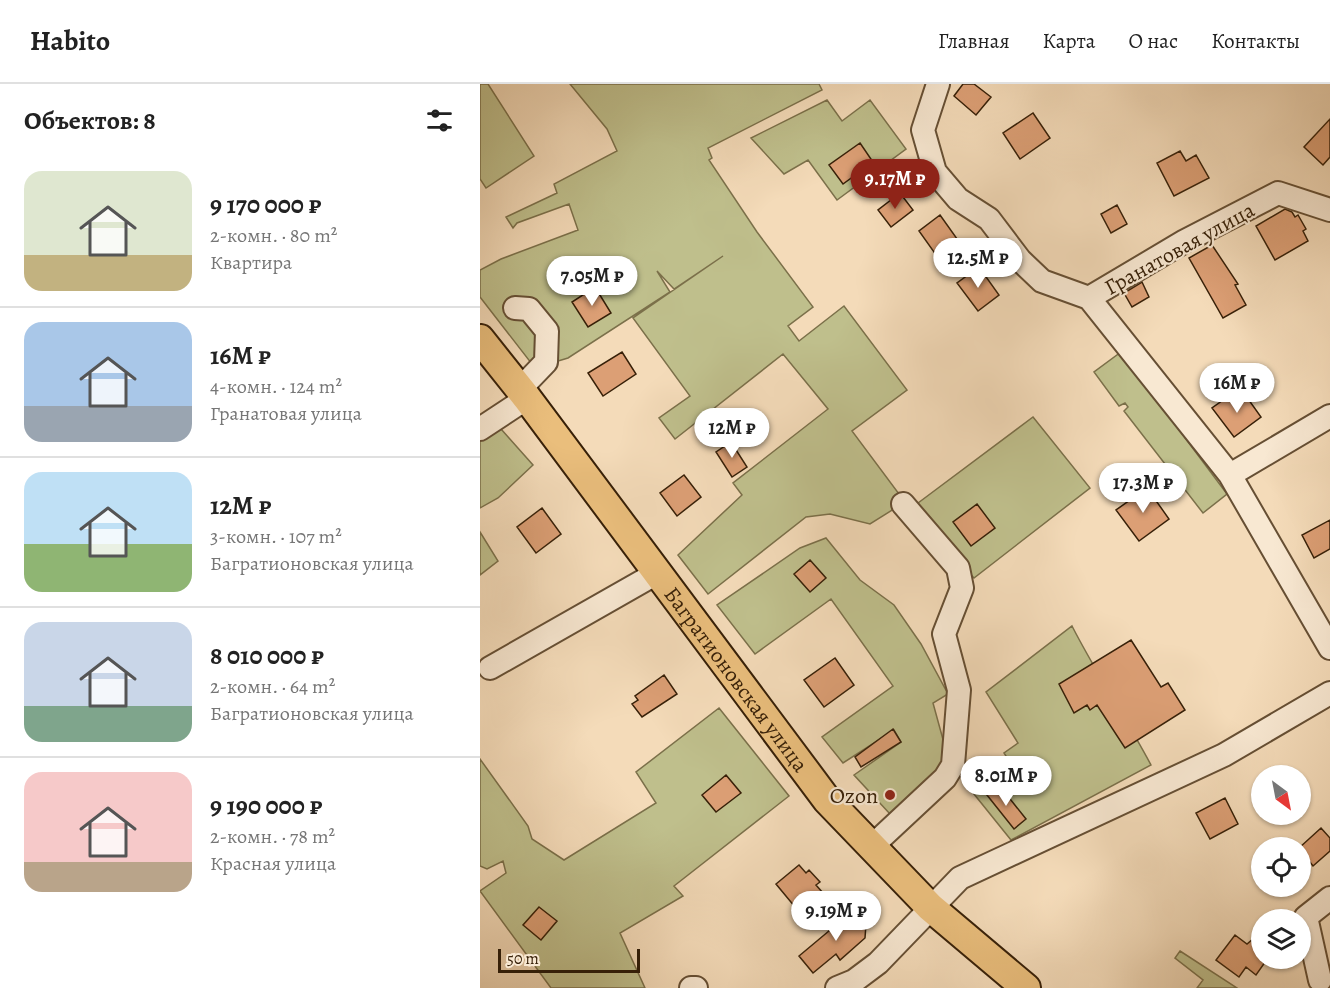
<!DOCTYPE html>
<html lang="ru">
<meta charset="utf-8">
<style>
:root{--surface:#fff;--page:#f2f2f2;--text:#222;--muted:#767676;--line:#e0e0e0;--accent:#8f2418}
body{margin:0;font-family:Alegreya,serif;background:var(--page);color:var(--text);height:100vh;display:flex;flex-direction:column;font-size:22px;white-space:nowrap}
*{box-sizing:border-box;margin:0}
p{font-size:20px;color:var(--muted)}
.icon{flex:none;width:33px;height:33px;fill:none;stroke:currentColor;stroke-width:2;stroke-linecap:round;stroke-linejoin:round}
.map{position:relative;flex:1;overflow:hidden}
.details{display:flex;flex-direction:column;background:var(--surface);width:480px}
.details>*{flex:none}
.needle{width:39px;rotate:148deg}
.controls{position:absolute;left:771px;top:681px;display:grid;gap:12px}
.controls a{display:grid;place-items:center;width:60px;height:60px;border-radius:50%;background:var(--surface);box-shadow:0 2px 4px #0004;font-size:30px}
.scale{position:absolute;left:18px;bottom:15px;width:142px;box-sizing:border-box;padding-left:6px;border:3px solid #372008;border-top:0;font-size:16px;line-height:21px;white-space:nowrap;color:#372008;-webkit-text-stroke:4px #f8e8d2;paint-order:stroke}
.price{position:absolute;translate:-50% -51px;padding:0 14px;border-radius:21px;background:#fff;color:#222;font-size:20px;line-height:39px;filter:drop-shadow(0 2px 3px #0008)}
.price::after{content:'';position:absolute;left:50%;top:36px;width:18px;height:14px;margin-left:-9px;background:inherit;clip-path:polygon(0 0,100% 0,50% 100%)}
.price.selected{background:var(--accent);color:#fff}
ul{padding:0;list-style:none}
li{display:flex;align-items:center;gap:18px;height:150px;padding:0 24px}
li+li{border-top:2px solid var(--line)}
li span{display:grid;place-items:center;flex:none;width:168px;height:120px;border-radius:18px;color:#555}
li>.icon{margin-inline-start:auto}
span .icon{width:72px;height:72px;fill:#fffc;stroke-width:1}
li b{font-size:26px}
h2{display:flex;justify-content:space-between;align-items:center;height:72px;padding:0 24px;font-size:26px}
header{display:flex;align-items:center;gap:36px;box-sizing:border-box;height:84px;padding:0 30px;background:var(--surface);border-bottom:2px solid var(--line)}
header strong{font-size:28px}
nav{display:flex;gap:33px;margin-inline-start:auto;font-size:21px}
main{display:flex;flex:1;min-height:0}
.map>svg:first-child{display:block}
.green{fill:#bfbf8c;stroke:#7b704a;stroke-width:1.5}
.building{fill:#dc9f75;stroke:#372008;stroke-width:1.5}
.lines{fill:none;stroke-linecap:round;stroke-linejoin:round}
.minor-casing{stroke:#664f34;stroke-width:26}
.major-casing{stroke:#372008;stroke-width:32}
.minor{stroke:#f8e8d2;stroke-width:22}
.major{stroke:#eabe7c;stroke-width:28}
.poi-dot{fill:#8f2418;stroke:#f8e8d2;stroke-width:2}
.labels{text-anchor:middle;stroke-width:4.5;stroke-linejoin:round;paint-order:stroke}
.street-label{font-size:22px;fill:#372008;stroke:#f8e8d2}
.poi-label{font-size:22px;fill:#372008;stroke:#f8e8d2;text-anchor:end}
</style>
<header>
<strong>Habito</strong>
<nav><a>Главная</a><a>Карта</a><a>О нас</a><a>Контакты</a></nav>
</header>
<main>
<section class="details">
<h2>Объектов: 8<svg class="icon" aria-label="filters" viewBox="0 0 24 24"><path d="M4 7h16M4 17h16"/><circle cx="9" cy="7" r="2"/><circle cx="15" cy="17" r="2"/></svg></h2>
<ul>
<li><span style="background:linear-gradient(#dfe7d0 70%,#c2b280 0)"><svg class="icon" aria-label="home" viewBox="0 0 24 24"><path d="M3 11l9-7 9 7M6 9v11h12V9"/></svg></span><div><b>9 170 000 ₽</b><p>2-комн. · 80 m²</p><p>Квартира</p></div></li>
<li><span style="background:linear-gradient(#a9c7e8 70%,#9aa5b1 0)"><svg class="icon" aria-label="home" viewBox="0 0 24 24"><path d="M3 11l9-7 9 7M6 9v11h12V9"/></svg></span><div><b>16M ₽</b><p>4-комн. · 124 m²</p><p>Гранатовая улица</p></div></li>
<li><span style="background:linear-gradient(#bfe0f5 60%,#8fb573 0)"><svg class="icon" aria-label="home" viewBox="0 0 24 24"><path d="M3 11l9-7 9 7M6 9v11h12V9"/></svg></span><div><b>12M ₽</b><p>3-комн. · 107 m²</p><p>Багратионовская улица</p></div></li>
<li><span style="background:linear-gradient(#c9d6e8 70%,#7fa58c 0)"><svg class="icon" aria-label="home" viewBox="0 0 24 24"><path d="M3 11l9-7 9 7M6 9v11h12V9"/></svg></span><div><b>8 010 000 ₽</b><p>2-комн. · 64 m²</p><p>Багратионовская улица</p></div></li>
<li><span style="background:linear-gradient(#f6c9c9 75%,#b9a48a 0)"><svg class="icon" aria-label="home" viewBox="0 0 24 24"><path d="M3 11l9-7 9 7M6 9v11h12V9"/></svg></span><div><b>9 190 000 ₽</b><p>2-комн. · 78 m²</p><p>Красная улица</p></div></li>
</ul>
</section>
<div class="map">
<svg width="850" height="904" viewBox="0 0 850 904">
<rect width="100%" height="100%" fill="#f4dbb9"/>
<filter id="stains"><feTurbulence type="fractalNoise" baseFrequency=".00333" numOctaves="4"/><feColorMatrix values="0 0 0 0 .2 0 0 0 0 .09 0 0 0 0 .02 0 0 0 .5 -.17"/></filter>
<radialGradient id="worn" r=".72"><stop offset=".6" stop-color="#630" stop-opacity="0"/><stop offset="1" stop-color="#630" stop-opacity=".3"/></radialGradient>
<!-- green -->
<path class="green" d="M0,0H8L54,72L6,104L0,95Z
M90,0H339L342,6L228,64L232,74L229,76L277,148L333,223L308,242L319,257L364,222L427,306L372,347L425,418L390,440L350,430L326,433L228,510L198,471L262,411L253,399L348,325L303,270L195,355L179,334L210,312L153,234L243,172L194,205L177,187L190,208L88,274L55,284L0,213V186L21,175L98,146L89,120L37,139L33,144L26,133L77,109L74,100L137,67L127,45Z
M347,16L362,37L390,16L426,65L357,116L328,76L304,90L271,54Z
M641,268L747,410L723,429L644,327L648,323L645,319L639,322L614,288Z
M553,333L610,404L494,494L430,425Z
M13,336L53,381L18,414L0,424V344Z
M0,448L18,477L0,491Z
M346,454L380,496L414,521L441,560L468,610L453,619L470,681L410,730L374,691L421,658L414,646L363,679L342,653L413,602L351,515L275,570L237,521L320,464Z
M592,542C616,589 646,634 671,681L531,756L494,710L531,680L524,669L538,659L506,608Z
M239,624L309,712L194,802L203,812L140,849L165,904H71L0,807L26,789L23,777L7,785L0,782V675L48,742L52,755L84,776L176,719L156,688Z
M700,867L757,904H717L723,896L695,874Z"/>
<!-- building -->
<path class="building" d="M483,0H494L511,13L496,31L474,12Z
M553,29L570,54L540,75L523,49Z
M850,35V73L843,81L824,63Z
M380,59L393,78L363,100L349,81Z
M700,67L706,77L716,71L729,94L694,112L677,79Z
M420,109L433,126L411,143L398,126Z
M637,121L647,140L631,149L621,130Z
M805,125L812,128L815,133L818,131L826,145L823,147L828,157L795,176L776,142Z
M460,131L480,159L459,175L439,147Z
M732,161L758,200L755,201L766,221L743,234L709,174Z
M499,183L519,211L498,227L477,199Z
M662,198L669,213L652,223L644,209Z
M115,203L131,229L108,243L92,218Z
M142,268L156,290L123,312L108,289Z
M753,309L758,316L766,312L781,333L754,353L732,324Z
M251,358L267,383L252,393L236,368Z
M204,391L221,413L197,432L180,409Z
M667,404L689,435L659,457L636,426Z
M497,420L515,444L491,462L473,438Z
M62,424L81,450L56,469L37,443Z
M850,436V465L834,474L822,451Z
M330,476L346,494L330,508L314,490Z
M651,556L681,603L688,599L705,626L645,664L617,621L610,626L607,621L594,629L579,600Z
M355,574L374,601L344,623L324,596Z
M184,591L197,610L162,633L152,620L158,616L155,612Z
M413,645L421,658L381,683L375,673Z
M246,691L261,709L236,728L222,711Z
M519,701L546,735L534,745L507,711Z
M745,714L758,740L730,755L716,729Z
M841,744L850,754V767L833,782L819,764Z
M319,781L326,789L329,786L340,798L336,801L343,809L320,829L296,800Z
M59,823L77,837L61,856L43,841Z
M374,826L386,840L385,854L360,876L356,870L333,889L319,872Z
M755,851L767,860L773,855L782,862V874H788L776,891L766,883L759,893L736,876Z"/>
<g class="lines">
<!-- minor casing -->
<g class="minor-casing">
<path id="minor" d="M458,0L443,46L455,88L478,115L509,135L540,176L562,197L609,214
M850,126L798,109L705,157L609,214L750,391L850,564
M35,224L49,225L67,247L66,278L40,305
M0,345L47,314
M750,391L850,332
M10,584L177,489
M390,764L465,694L473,681L479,606L464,550L482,504L478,484L423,420
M840,896L826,833L850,814
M211,904H216
M357,904L374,897L398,879L480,794L744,671L850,609"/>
</g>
<!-- major casing -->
<g class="major-casing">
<g id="major">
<path id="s1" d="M0,255L47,314L347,716L450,823L546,904"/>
</g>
</g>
<!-- minor -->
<use href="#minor" class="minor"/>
<!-- major -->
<use href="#major" class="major"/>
</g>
<!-- markers -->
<circle class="poi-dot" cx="410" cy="711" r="6"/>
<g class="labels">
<!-- street labels -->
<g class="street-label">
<text transform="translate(699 164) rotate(-29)" y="8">Гранатовая улица</text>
<text dy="8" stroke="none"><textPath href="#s1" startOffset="426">Багратионовская улица</textPath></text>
</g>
<!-- poi labels -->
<g class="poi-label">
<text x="398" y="719">Ozon</text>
</g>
</g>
<rect width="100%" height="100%" filter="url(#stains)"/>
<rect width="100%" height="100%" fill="url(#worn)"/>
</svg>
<div class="controls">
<a><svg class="needle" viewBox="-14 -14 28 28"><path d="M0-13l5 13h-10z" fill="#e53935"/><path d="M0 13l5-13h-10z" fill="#767676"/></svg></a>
<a><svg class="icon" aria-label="locate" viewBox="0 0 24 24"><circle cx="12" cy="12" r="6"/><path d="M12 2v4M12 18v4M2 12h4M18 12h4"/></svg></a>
<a><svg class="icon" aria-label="layers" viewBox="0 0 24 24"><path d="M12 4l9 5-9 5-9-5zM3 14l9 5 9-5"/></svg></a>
</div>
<div class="scale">50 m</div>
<b class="price selected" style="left:415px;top:126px">9.17M ₽</b>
<b class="price" style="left:498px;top:205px">12.5M ₽</b>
<b class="price" style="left:112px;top:223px">7.05M ₽</b>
<b class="price" style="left:757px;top:330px">16M ₽</b>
<b class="price" style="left:252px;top:375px">12M ₽</b>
<b class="price" style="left:663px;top:430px">17.3M ₽</b>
<b class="price" style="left:526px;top:723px">8.01M ₽</b>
<b class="price" style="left:356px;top:858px">9.19M ₽</b>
</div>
</main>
